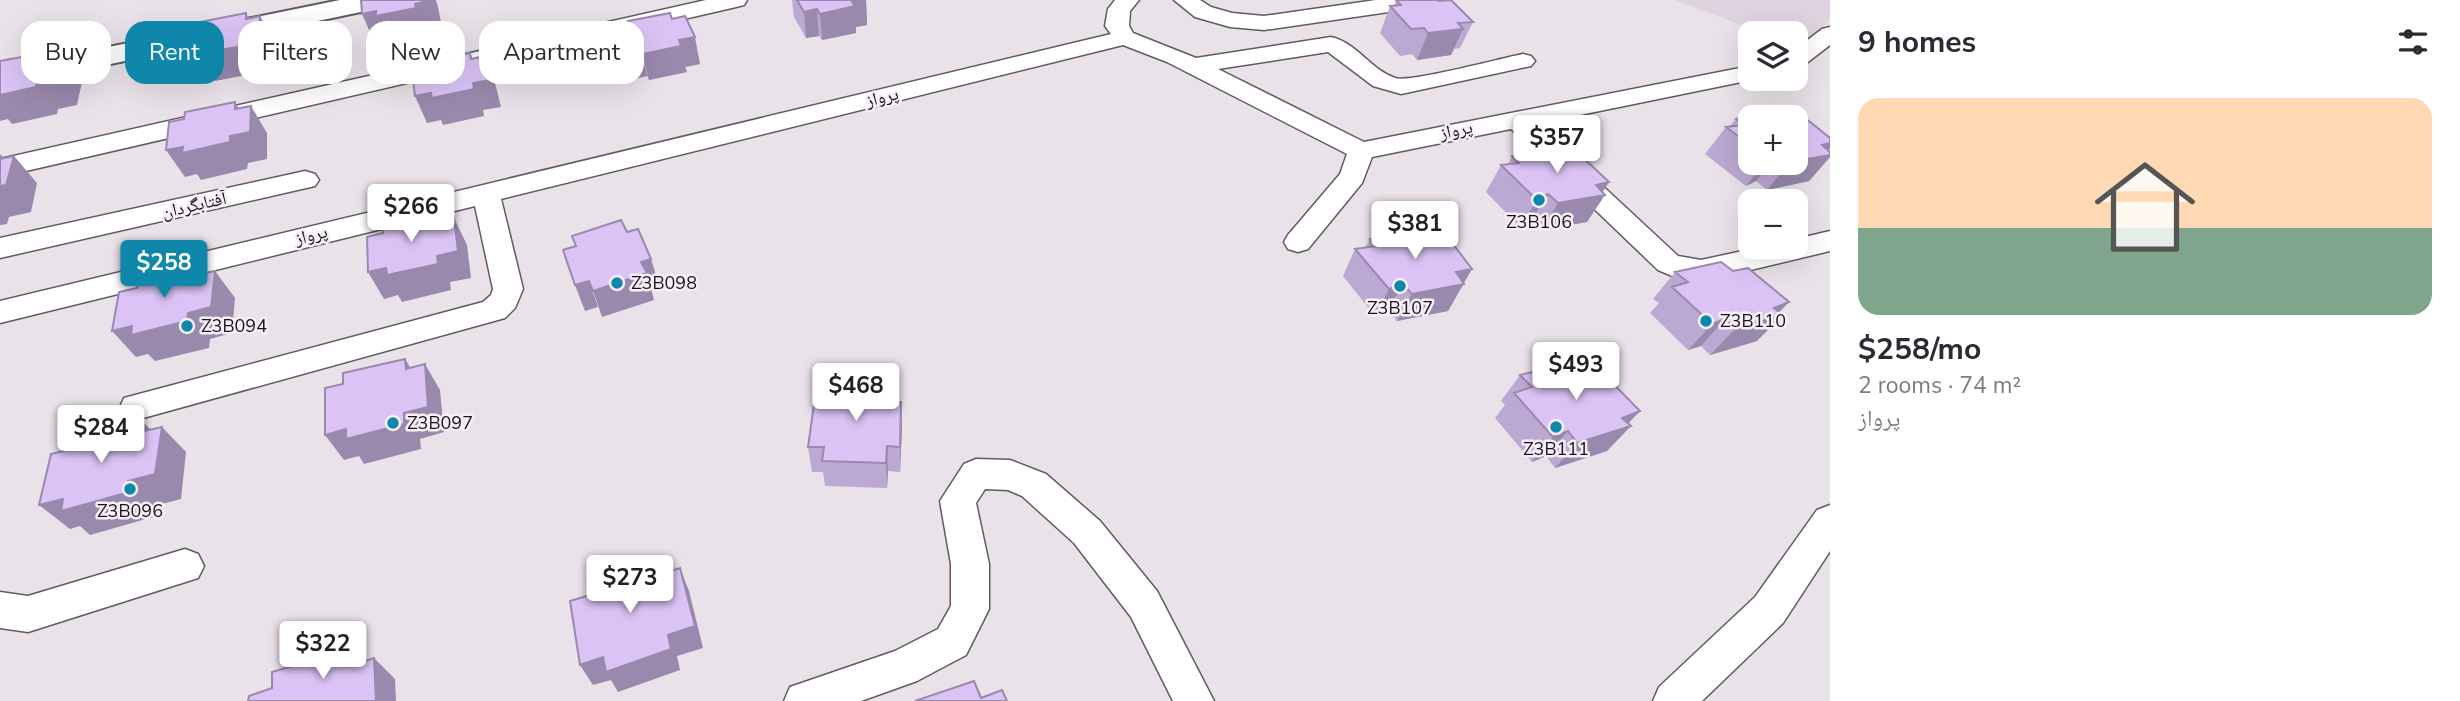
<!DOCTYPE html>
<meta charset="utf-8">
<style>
:root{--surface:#fff;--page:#f2f2f3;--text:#2b2b33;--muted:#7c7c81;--line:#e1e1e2;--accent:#0e87ab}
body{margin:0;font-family:"Nunito Sans","Noto Naskh Arabic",sans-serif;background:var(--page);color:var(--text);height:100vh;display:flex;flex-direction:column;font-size:26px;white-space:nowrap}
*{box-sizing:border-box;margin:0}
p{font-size:23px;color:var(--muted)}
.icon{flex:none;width:38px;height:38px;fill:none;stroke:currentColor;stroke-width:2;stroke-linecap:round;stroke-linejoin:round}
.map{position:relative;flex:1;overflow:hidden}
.side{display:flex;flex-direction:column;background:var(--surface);width:630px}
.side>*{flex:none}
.hud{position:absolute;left:21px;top:21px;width:665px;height:63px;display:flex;gap:14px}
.buttons{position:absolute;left:1738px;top:21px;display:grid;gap:14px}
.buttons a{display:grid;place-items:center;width:70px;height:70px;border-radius:14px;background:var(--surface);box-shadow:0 7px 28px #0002;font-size:35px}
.price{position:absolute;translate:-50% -60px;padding:0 16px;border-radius:7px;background:#fff;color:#222;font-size:23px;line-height:46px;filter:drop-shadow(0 2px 4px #0008)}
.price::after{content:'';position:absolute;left:50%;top:42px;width:21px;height:16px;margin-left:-10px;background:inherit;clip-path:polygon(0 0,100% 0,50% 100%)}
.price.selected{background:var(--accent);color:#fff}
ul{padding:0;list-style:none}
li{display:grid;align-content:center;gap:14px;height:371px;padding:0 28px}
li+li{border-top:2px solid var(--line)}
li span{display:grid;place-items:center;height:217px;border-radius:21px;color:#555}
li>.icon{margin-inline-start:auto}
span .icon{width:126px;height:126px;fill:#fffc;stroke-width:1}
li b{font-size:30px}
h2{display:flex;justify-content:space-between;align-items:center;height:84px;padding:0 28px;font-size:30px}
.tag{padding:0 24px;border-radius:21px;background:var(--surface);box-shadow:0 7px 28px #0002;font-size:24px;line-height:63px}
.tag.selected{background:var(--accent);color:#fff}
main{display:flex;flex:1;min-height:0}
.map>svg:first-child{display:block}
.built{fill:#e0d3e0}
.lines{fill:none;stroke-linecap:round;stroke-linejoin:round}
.street-casing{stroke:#615b61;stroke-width:3}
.secondary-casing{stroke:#615b61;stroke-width:4}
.street{fill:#fff;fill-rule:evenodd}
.secondary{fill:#fff;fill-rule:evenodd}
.wall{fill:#bca9d3;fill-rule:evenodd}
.shaded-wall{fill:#9989ac}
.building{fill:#dbc4f5;stroke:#9989ac;stroke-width:2}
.poi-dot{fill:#0e87ab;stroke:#f7eff7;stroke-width:2.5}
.labels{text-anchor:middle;stroke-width:5;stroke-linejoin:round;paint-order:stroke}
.street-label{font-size:18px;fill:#161316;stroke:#f7eff7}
.poi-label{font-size:18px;fill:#161316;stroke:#f7eff7}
</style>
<main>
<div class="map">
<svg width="1830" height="701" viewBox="0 0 1830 701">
<rect width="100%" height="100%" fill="#e9e2e9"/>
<!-- built -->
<path class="built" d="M1674,0H1830V19L1806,49L1796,45V33H1763Z"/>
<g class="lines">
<!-- street casing -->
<g class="street-casing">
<path id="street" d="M706,0H747L744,5L736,7L0,177V159Z
M1115,0H1139L1130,11L1129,26L1133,33L1196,58L1331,37C1357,43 1370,69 1395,78C1409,83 1502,58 1523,54L1531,56L1535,61L1531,66L1401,94L1373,86L1328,52L1218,69L1364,142L1750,66V79H1756L1536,124L1678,256L1701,260L1761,247H1796V239L1830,231V251L1701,282L1684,281L1658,270L1511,129L1372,157L1362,183L1308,249L1298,252L1288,249L1284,242L1288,235L1340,174L1347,154L1167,62L1123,45L501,199L523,289L515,308L505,318L136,420L124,416L120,407L124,398L483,302L491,295L493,289L475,206L0,323V301L1111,34L1105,26L1108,9Z
M1174,0H1200L1211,7L1232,13L1264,16L1376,0H1434L1431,5L1423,7L1264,30L1230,27L1195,17Z
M1830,27V45L1804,65L1796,67V49L1822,29Z
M305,171L315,174L319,180L315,186L0,258V238Z
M976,459L1010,460L1046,474L1100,521L1157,591L1214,701H1173L1131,617L1074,543L1022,496L1008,490L985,489L976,503L989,564V609L966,655L917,681L861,701H784L790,687L895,651L938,629L951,606V564L940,501L964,464Z
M1830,505V551L1783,623L1702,701H1653L1659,687L1755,597L1817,510Z
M185,549L198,554L204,566L198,578L28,632L0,628V592L28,596Z"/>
</g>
<!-- secondary casing -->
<g class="secondary-casing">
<path id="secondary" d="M340,0H394L390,6L380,8L0,87V69Z"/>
</g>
<!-- street -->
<use href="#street" class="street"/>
<!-- secondary -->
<use href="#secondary" class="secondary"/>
</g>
<!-- wall -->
<path class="wall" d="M792,0H866L867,25L856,27V33L822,40L819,36L806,38L794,17Z
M1396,0L1473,22L1460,48L1454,49L1451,55L1417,60L1412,54L1400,56L1380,33L1390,6H1394Z
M672,19L700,64L685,67L687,72L649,80L647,76L634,79L625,56L618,29L630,27L628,21Z
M1774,110L1784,117L1799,113L1830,138V148L1828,150L1830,152V157L1809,181L1767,190L1756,181L1746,186L1705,154L1726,127L1730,126L1736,119ZM1750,117H1796V163H1750Z
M1564,154L1609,182L1602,192L1587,222L1541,230L1531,221L1520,227L1486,192L1501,165L1508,164L1512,156Z
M1370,239L1464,283L1448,311L1397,321L1388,310L1375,316L1343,276L1355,249L1365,248Z
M1675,272L1780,312L1757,341L1710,355L1701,346L1688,350L1650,313L1659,303L1653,299Z
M1520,375L1628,423L1607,451L1555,468L1546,456L1532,462L1495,418L1505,405L1501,401Z
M889,383V402L902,427L900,472L888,471L887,488L825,486L823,472H812L808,447L830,397Z"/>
<!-- shaded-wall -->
<path class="shaded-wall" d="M431,0H436L438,7L442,27L426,30L427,35L388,42L386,38L374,41L362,14Z
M859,0H866L867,25L856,27V33L822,40L820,14L852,2Z
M817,9L819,36L806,38L804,12Z
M246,13L259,37L260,16L275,43L274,64L257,67V73L215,81L213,77L201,79L184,52L242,41Z
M1463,29L1451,55L1417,60L1428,33Z
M695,37L700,64L685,67L687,72L649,80L643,54L679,40Z
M641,49L647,76L634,79L627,52Z
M48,52L59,67L62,55L82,82L77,105L58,109L57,114L12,124L8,119L0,121V95L37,82Z
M470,53L480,82L485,56L495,83L501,107L483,110L484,116L443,125L441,120L427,123L415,96Z
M235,102L250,127L251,106L267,133V159L248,163L247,169L201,180L197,174L185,177L166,150L230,136Z
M1830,143V148L1823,156L1830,155V157L1809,181L1767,190L1789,163H1796V161L1822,145Z
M0,154L11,167L14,156L37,183L31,212L9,217L7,224L0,225Z
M1765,163H1771L1756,181L1746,186Z
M1609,182L1600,196L1605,195L1587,222L1541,230L1558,203L1596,185Z
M1548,194L1531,221L1520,227L1537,200Z
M454,218L467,245L471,278L450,282L451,290L402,302L398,295L384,299L368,272L437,256Z
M651,259L659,285L651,288L654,300L602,317L593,291L641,262Z
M198,266L214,286L215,271L235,298L232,333L210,339L209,348L155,361L148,354L136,357L112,331L188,313Z
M1472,269L1448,311L1397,321L1412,294L1456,272Z
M589,281L598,307L585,311L575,285Z
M1403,284L1388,310L1375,316L1389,289Z
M1789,302L1775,317L1783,315L1757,341L1710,355L1735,329L1774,308Z
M1725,319L1701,346L1688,350L1712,324Z
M405,359L421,385L406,369Z
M425,364L440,390L444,432L420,439L421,449L364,464L359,456L344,460L325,435L404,413Z
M901,402L902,427L900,472V447Z
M1640,411L1625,427L1631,426L1607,451L1555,468L1577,443L1622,418Z
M142,421L160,439L162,427L186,452L181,499L154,506L153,517L90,535L80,526L70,529L39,505L140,432Z
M1568,431L1546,456L1532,462L1553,437Z
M887,446L888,471L887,488L886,463Z
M680,568L689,591L703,648L677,656L680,670L618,692L611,680L593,685L580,665L668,635Z
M350,649L372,670L350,666Z
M374,658L395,679L396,701H376Z"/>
<!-- building -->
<path class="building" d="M361,0H431L415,4L416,8L376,16V11L362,14Z
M797,0H859L852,2L855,6L820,14L817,9L804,12Z
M1396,0H1438L1439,1L1451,0L1473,22L1458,23L1463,29L1428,33L1424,28L1411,29L1390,6L1401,5Z
M246,13V19L260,16L259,37L242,41V46L199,54V49L184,52L187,29L200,27V22Z
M670,13L672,19L685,16L695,37L679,40L681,46L643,54L641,49L627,52L618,29L630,27L628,21Z
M48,52L47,58L62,55L57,78L37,82L36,87L0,95V61Z
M470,53L471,59L485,56L490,80L473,83L474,89L432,98L431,93L415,96L412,71L425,68L424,62Z
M235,102V109L251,106L250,132L230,136V142L182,153L183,147L166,150L169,122L184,119L185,112Z
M1774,110L1784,117L1799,113L1830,138V143L1822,145L1830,152V155L1796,161V117H1750V145L1726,127L1743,125L1736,119Z
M1555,147L1564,154L1576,151L1609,182L1596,185L1605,195L1558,203L1548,194L1537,200L1501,165L1519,163L1512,156Z
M14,156L6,185L0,186V159Z
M437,214V222L454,218L458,251L437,256L438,264L387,275L386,268L368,272L367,237L383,233L382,225Z
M621,220L627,232L638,229L651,259L641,262L647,273L593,291L589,281L575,285L563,250L576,246L572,236Z
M1416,228L1425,237L1443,231L1472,269L1456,272L1464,284L1412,294L1403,284L1389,289L1355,249L1376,246L1370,239Z
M1721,262L1733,271L1748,268L1789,302L1774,308L1783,315L1735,329L1725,319L1712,324L1672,287L1688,282L1675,272Z
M198,266L197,275L215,271L211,307L188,313L187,321L131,335L132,326L112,331L119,292L137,288L138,279Z
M405,359L406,369L425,364L428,407L404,413V424L346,439V429L325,435V388L343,384V373Z
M1571,363L1583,373L1600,370L1640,411L1622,418L1631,426L1577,443L1568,431L1553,437L1514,393L1532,387L1520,375Z
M831,382L889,383L888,402H901L900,447L887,446L886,463L822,461L824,447H808L815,397H830Z
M142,421L140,432L162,427L155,474L128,481L126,493L61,511L63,499L39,505L51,454L71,449L73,437Z
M656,560L659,575L680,568L695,626L668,635L671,649L606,672L603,657L580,665L570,601L590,595L587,580Z
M350,649V666L374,658L376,701H248L249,696L272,688V672Z
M974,681L981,698L1002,690L1007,701H915Z"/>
<!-- markers -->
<g class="poi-dot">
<circle cx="1539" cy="200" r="7"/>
<circle cx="617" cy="283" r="7"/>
<circle cx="1400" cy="286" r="7"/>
<circle cx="1706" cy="321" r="7"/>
<circle cx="187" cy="326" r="7"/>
<circle cx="393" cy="423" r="7"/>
<circle cx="1556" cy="427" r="7"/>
<circle cx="130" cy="489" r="7"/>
</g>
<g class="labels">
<!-- street labels -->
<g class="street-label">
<text transform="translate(882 97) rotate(-14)" y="6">پرواز</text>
<text transform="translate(1456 130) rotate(-12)" y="6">پرواز</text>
<text transform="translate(194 205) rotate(-13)" y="6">آفتابگردان</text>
<text transform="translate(311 235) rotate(-14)" y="6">پرواز</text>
</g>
<!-- poi labels -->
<g class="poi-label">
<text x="1539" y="228">Z3B106</text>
<text x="631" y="289" text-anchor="start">Z3B098</text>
<text x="1400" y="314">Z3B107</text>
<text x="1720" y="327" text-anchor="start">Z3B110</text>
<text x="201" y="332" text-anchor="start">Z3B094</text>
<text x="407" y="429" text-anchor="start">Z3B097</text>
<text x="1556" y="455">Z3B111</text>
<text x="130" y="517">Z3B096</text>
</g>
</g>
</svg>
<div class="buttons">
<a><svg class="icon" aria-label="layers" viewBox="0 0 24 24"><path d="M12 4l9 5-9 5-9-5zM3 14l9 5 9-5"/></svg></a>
<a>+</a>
<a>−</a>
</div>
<b class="price" style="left:1557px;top:175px">$357</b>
<b class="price" style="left:411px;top:244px">$266</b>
<b class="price" style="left:1415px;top:261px">$381</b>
<b class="price selected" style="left:164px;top:300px">$258</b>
<b class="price" style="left:1576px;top:402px">$493</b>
<b class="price" style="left:856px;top:423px">$468</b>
<b class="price" style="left:101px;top:465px">$284</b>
<b class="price" style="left:630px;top:615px">$273</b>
<b class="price" style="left:323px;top:681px">$322</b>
<div class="hud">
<a class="tag">Buy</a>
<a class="tag selected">Rent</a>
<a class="tag">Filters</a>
<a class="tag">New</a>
<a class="tag">Apartment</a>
</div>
</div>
<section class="side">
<h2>9 homes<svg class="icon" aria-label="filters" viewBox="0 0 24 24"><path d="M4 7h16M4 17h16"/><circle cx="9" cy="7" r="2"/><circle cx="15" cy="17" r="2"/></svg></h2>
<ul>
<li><span style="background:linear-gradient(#ffd9b3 60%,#7fa58c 0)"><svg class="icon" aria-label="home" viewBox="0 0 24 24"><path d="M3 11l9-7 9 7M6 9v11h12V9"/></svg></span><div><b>$258/mo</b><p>2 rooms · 74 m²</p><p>پرواز</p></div></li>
</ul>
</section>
</main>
